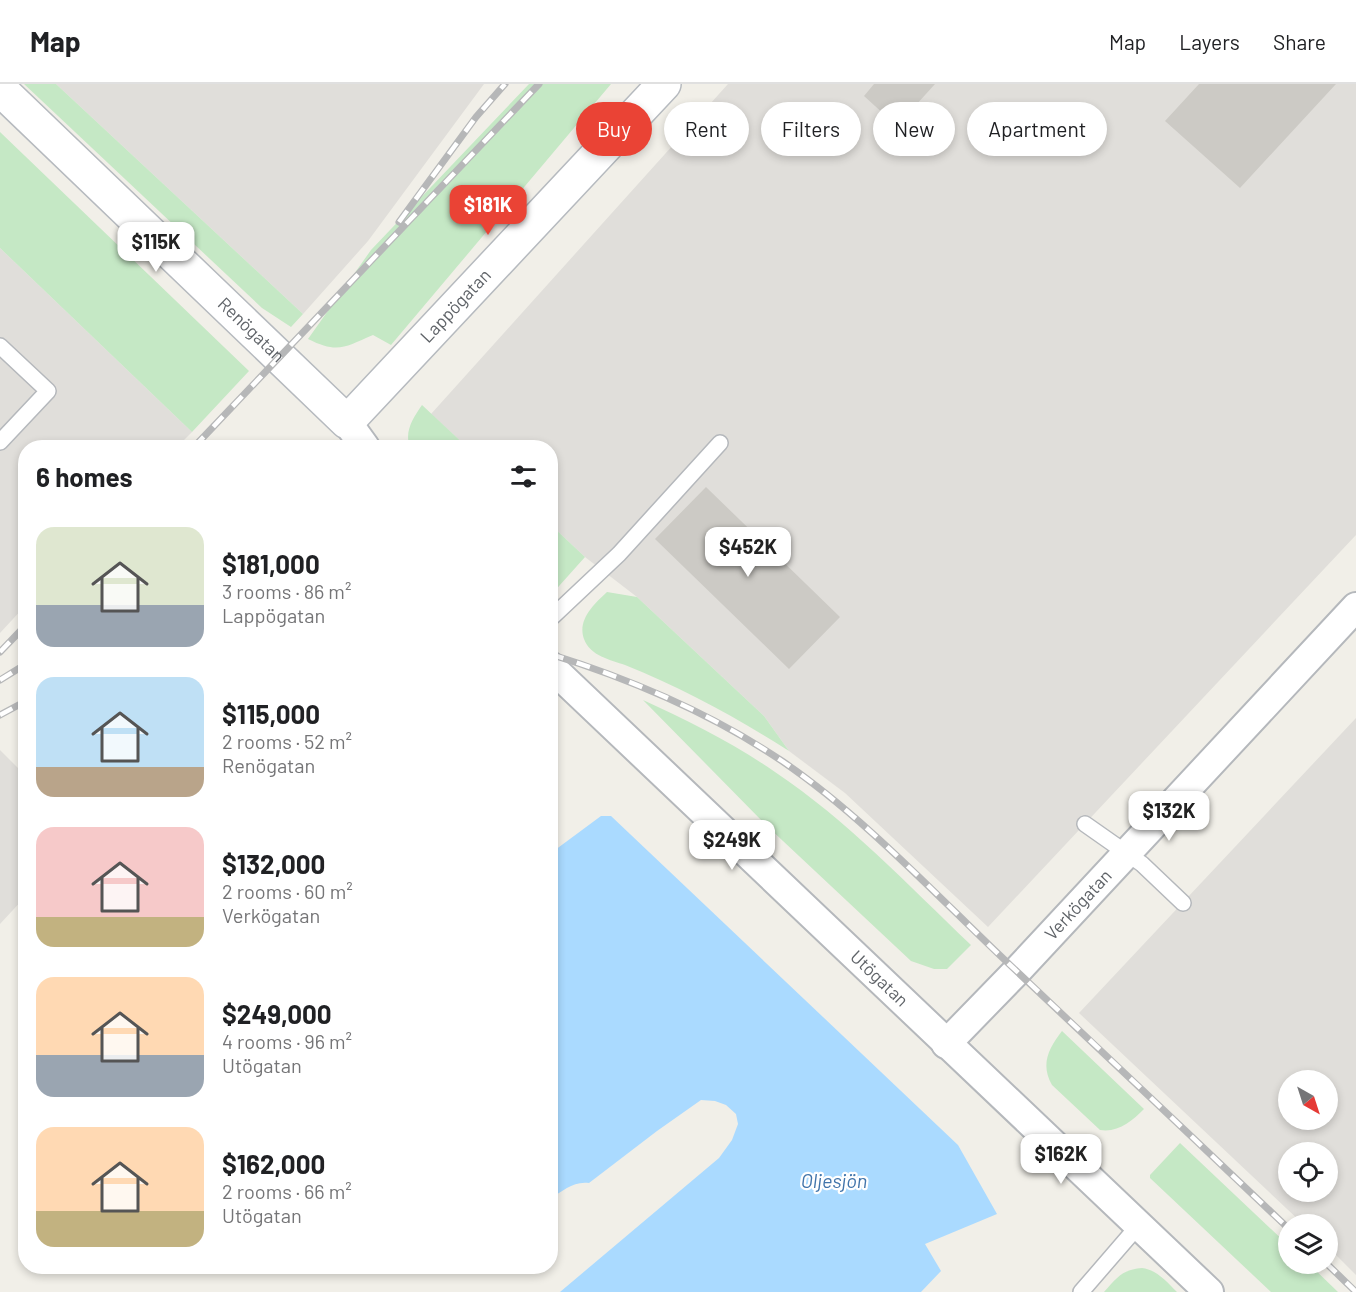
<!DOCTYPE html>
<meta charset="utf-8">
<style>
:root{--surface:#fff;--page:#f6f6f6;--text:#202124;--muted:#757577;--line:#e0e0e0;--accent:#ea4335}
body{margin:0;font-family:Barlow,sans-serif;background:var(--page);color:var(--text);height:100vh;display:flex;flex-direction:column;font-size:22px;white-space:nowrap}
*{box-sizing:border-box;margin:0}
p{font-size:20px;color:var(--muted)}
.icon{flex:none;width:33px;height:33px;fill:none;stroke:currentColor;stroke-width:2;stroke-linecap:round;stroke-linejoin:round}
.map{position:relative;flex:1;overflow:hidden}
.details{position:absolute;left:18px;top:356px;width:540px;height:834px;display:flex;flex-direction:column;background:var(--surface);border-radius:24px;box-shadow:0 3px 9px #0003}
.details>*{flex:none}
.banner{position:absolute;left:576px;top:18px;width:570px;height:54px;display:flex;gap:12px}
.needle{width:39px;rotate:141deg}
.buttons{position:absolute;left:1278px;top:986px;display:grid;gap:12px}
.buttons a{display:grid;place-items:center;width:60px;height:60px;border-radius:50%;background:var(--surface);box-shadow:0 3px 9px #0003;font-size:30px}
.price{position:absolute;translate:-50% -51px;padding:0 14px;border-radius:12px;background:#fff;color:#222;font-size:20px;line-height:39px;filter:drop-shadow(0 2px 3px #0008)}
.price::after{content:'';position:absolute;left:50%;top:36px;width:18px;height:14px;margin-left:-9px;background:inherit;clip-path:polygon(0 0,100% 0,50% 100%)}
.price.current{background:var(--accent);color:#fff}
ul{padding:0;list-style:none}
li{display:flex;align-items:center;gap:18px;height:150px;padding:0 18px}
li span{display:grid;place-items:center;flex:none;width:168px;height:120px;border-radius:18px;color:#555}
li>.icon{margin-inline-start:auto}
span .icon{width:72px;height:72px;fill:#fffc;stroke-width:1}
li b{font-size:26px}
h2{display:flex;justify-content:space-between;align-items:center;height:72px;padding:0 18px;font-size:26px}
.chip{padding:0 21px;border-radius:27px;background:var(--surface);box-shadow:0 3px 9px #0003;font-size:21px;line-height:54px}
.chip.current{background:var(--accent);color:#fff}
header{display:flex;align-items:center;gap:36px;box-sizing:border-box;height:84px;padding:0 30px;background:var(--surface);border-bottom:2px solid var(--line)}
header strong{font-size:28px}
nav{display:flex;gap:33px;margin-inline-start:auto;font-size:21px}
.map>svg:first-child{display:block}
.industrial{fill:#e0deda;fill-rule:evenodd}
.green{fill:#c5e8c5}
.water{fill:#aadaff}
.building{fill:#cccac5}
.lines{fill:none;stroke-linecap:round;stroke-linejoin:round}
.lane-casing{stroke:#b5b8bc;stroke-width:18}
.street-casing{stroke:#b5b8bc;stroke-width:32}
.secondary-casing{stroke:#b6babf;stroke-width:36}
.lane{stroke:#fff;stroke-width:15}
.street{stroke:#fff;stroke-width:28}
.secondary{stroke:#fff;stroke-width:33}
.rail-casing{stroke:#b6b7b8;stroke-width:7}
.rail{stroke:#fff;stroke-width:4.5;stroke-dasharray:14;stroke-linecap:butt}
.labels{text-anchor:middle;stroke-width:4.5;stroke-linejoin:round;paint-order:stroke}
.street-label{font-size:18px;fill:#5f6368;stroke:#fff}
.water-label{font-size:20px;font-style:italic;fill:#4174aa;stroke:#fff}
</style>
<header>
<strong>Map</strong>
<nav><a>Map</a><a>Layers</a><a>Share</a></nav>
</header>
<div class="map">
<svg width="1356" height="1208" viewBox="0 0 1356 1208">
<rect width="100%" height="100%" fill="#f1efe8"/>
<!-- industrial -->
<path class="industrial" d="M56,0H484L368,157L303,230Z
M728,0H1356V451L988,843L845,709L789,667L764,632L637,513L585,473L551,441L550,363H467L431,330Z
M0,164L192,348L177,363H26L25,522L0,549Z
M1356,634V1191L1328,1163V1140H1303L1079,929ZM1288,996H1328V1035H1288ZM1288,1068H1328V1107H1288Z
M0,666L26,692L25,813L0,840Z"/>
<!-- green -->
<path class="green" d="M24,0H56L303,230L291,243L262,224Z
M529,0H611L391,261L373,251C345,263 338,270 308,255L371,166Z
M0,48L249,287L192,348L0,164Z
M422,321L467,363H410C404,348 413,334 422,321Z
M551,441L585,473L551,511Z
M607,508L637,513L764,632L789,667C737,634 683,604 625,581C611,576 590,572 584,555C577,536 594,520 607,508Z
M643,616C689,637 733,659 775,688C847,736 908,801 971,861L947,885H934L911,877L767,742Z
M1062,947L1144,1025C1132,1037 1118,1049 1100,1046L1052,1001C1040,980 1049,964 1062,947Z
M1180,1059L1288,1161V1179H1308L1338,1208H1271L1150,1094V1091Z
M1142,1184C1157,1186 1167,1198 1177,1208H1104C1117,1194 1121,1186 1142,1184Z"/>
<!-- water -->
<path class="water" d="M601,732H611L958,1061L997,1130L925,1160L941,1187L921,1208H560L719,1074L732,1056L738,1040L736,1030L726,1021L715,1017L701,1016L657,1047L589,1099C573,1097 563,1107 551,1114V769Z"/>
<!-- building -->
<path class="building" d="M874,0H935L897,42L864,12Z
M1199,0H1336L1240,104L1165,37Z
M706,403L840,533L789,585L655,455Z"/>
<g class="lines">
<!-- lane casing -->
<g class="lane-casing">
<path id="lane" d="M0,262L48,307L0,358
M550,535L619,470L720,359
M1085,740L1142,780L1183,819
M1081,1208L1138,1142"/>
</g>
<!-- street casing -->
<g class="street-casing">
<g id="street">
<path d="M347,338L365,363"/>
<path id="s1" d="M550,582L1209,1208"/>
<path id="s2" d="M946,960L1017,887L1356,523"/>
</g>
</g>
<!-- secondary casing -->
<g class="secondary-casing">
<g id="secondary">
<path id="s3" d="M0,5L347,338L664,0"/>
</g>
</g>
<!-- lane -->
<use href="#lane" class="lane"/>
<!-- street -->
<use href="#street" class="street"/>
<!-- secondary -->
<use href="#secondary" class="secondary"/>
<!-- rail casing -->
<g class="rail-casing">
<path id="rail" d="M399,138L476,33L505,0
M194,363L539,0
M0,568L26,541
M550,570C633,596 711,629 782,677C863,732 937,812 1009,880C1102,967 1195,1056 1288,1144
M0,596L26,580
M0,631L26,617
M1326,1179L1356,1208"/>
</g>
<!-- rail -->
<use href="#rail" class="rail"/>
</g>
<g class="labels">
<!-- street labels -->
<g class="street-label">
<text dy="6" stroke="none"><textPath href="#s3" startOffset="640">Lappögatan</textPath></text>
<text dy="6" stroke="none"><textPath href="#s3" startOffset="348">Renögatan</textPath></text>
<text dy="6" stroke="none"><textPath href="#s2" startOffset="192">Verkögatan</textPath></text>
<text dy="6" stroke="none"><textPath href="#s1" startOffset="454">Utögatan</textPath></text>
</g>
<!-- water labels -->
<g class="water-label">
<text x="834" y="1104">Oljesjön</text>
</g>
</g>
</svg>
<div class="buttons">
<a><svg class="needle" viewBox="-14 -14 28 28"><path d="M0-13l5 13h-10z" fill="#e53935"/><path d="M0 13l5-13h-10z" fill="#757577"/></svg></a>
<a><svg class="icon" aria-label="locate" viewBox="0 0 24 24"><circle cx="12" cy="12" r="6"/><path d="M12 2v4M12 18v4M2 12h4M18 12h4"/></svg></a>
<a><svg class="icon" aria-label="layers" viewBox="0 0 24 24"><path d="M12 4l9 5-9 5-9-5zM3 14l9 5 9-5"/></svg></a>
</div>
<b class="price current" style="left:488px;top:152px">$181K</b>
<b class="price" style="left:156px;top:189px">$115K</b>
<b class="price" style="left:748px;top:494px">$452K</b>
<b class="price" style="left:1169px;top:758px">$132K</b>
<b class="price" style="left:732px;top:787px">$249K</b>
<b class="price" style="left:1061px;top:1101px">$162K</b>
<div class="banner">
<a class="chip current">Buy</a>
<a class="chip">Rent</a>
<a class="chip">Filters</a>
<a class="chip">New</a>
<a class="chip">Apartment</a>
</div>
<section class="details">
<h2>6 homes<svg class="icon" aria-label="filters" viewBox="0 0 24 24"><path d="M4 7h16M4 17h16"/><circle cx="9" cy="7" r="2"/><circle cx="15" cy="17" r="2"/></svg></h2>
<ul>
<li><span style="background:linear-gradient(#dfe7d0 65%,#9aa5b1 0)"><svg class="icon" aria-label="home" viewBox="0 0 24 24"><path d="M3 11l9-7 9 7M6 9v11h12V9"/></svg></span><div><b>$181,000</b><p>3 rooms · 86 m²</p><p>Lappögatan</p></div></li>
<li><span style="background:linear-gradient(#bfe0f5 75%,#b9a48a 0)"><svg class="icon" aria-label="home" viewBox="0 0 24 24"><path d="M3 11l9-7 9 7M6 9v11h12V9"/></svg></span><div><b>$115,000</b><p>2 rooms · 52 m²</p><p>Renögatan</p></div></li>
<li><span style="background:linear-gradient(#f6c9c9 75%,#c2b280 0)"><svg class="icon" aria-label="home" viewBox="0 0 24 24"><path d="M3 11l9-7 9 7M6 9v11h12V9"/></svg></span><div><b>$132,000</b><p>2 rooms · 60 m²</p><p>Verkögatan</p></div></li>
<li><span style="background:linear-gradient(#ffd9b3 65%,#9aa5b1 0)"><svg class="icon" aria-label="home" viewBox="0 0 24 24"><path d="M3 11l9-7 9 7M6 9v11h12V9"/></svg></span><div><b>$249,000</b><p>4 rooms · 96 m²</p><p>Utögatan</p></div></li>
<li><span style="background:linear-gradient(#ffd9b3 70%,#c2b280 0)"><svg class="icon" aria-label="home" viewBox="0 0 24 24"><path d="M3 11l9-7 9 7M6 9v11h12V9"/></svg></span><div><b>$162,000</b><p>2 rooms · 66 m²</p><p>Utögatan</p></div></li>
</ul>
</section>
</div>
